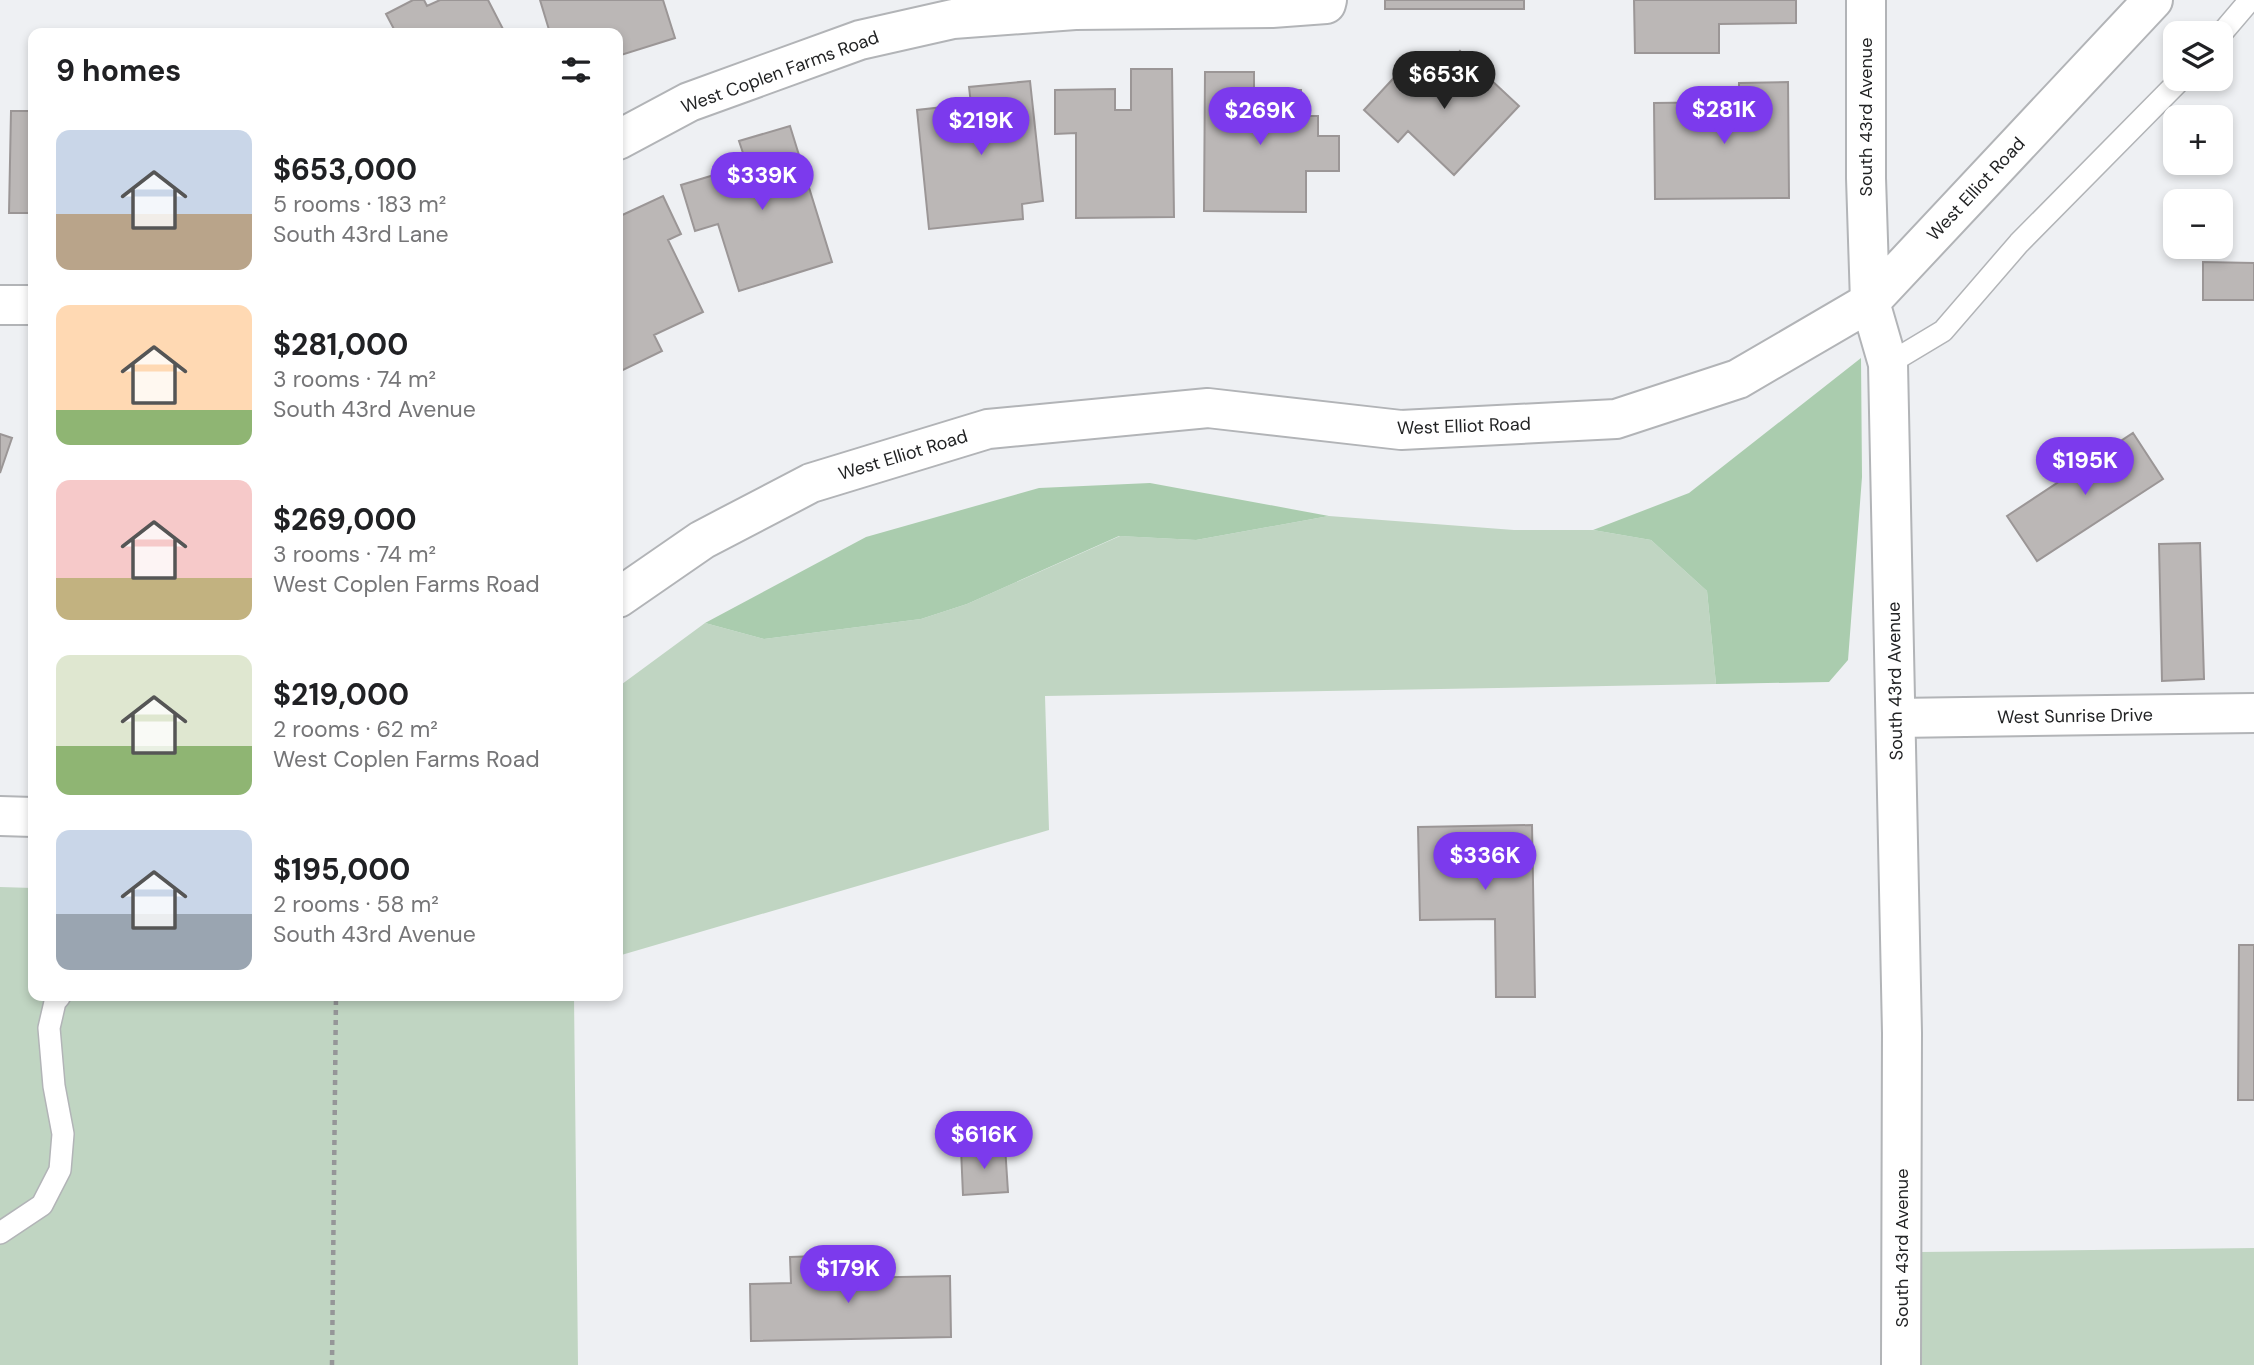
<!DOCTYPE html>
<meta charset="utf-8">
<style>
:root{--surface:#fff;--page:#f6f6f6;--text:#202124;--muted:#757577;--accent:#7c3aed}
body{margin:0;font-family:"DM Sans",sans-serif;background:var(--page);color:var(--text);height:100vh;display:flex;flex-direction:column;font-size:26px;white-space:nowrap}
*{box-sizing:border-box;margin:0}
p{font-size:23px;color:var(--muted)}
.icon{flex:none;width:38px;height:38px;fill:none;stroke:currentColor;stroke-width:2;stroke-linecap:round;stroke-linejoin:round}
.map{position:relative;flex:1;overflow:hidden}
.sheet{position:absolute;left:28px;top:28px;width:595px;height:973px;display:flex;flex-direction:column;background:var(--surface);border-radius:14px;box-shadow:0 4px 10px #0003}
.sheet>*{flex:none}
.fabs{position:absolute;left:2163px;top:21px;display:grid;gap:14px}
.fabs a{display:grid;place-items:center;width:70px;height:70px;border-radius:14px;background:var(--surface);box-shadow:0 4px 10px #0003;font-size:35px}
.price{position:absolute;translate:-50% -60px;padding:0 16px;border-radius:24px;background:var(--accent);color:#fff;font-size:23px;line-height:46px;filter:drop-shadow(0 2px 4px #0008)}
.price::after{content:'';position:absolute;left:50%;top:42px;width:21px;height:16px;margin-left:-10px;background:inherit;clip-path:polygon(0 0,100% 0,50% 100%)}
.price.current{background:#222;color:#fff}
ul{padding:0;list-style:none}
li{display:flex;align-items:center;gap:21px;height:175px;padding:0 28px}
li span{display:grid;place-items:center;flex:none;width:196px;height:140px;border-radius:14px;color:#555}
li>.icon{margin-inline-start:auto}
span .icon{width:84px;height:84px;fill:#fffc;stroke-width:1}
li b{font-size:30px}
h2{display:flex;justify-content:space-between;align-items:center;height:84px;padding:0 28px;font-size:30px}
.map>svg:first-child{display:block}
.green{fill:#c0d5c2}
.forest{fill:#aaccae}
.building{fill:#bbb7b6;stroke:#9b9696;stroke-width:2}
.lines{fill:none;stroke-linecap:round;stroke-linejoin:round}
.lane-casing{stroke:#b2b4b7;stroke-width:24}
.street-casing{stroke:#b2b4b7;stroke-width:42}
.path{stroke:#959698;stroke-width:4.5;stroke-dasharray:5 5;stroke-linecap:butt}
.lane{stroke:#fff;stroke-width:21}
.street{stroke:#fff;stroke-width:38}
.labels{text-anchor:middle;stroke-width:6;stroke-linejoin:round;paint-order:stroke}
.street-label{font-size:18px;fill:#222324;stroke:#fff}
</style>
<div class="map">
<svg width="2254" height="1365" viewBox="0 0 2254 1365">
<rect width="100%" height="100%" fill="#eef0f3"/>
<!-- green -->
<path class="green" d="M1329,516L1514,530H1593L1651,540L1707,591L1716,684L1045,696L1049,830L618,956V687L705,623L764,639L921,619L967,604L1120,536L1196,540Z
M0,887L33,888V996H574L578,1365H0Z
M2254,1248V1365H1921V1252Z"/>
<!-- forest -->
<path class="forest" d="M1861,358L1862,477L1848,660L1829,682L1716,684L1707,591L1651,540L1593,530L1689,493Z
M1150,483L1329,516L1196,540L1119,536L967,604L921,619L764,639L705,623L866,537L1039,488Z"/>
<!-- building -->
<path class="building" d="M413,0H424L427,6L440,0H488L505,33H396L386,14Z
M540,0H663L675,38L618,56V33H550Z
M1385,0H1524V9H1385Z
M1634,0H1796V23L1719,24V53H1635Z
M1460,51L1519,106L1454,175L1408,131L1398,142L1364,110L1403,68L1424,88Z
M1131,69H1172L1174,217L1076,218V133L1055,134V90L1115,89V110H1131Z
M1205,72H1254V90H1301V116H1318V136H1339V171H1306V212L1204,211Z
M1030,81L1043,201L1022,204L1023,219L929,229L917,110L971,104L969,87Z
M1788,82L1789,198L1655,199L1654,103L1739,102V83Z
M11,111H33V213H9Z
M790,126L832,262L739,291L718,224L695,231L681,185L747,165L739,141Z
M663,196L681,234L668,240L703,312L654,335L662,351L621,371L618,364V217Z
M2203,262L2254,263V300H2203Z
M2133,433L2163,479L2037,561L2007,516Z
M0,434L12,438L0,473Z
M2200,543L2204,679L2162,681L2159,544Z
M1532,825L1535,997H1496L1495,919L1420,920L1418,827Z
M2239,945H2254V1100H2238Z
M1005,1146L1008,1192L963,1195L961,1149Z
M848,1255L849,1278L950,1276L951,1337L751,1341L750,1284L791,1283L790,1257Z"/>
<g class="lines">
<!-- lane casing -->
<g class="lane-casing">
<path id="lane" d="M2221,34L2250,0
M1888,364L1943,331L2019,243L2181,79
M0,1233L42,1205L60,1170L63,1134L54,1086L49,1028L55,1002L60,996"/>
</g>
<!-- street casing -->
<g class="street-casing">
<path id="street" d="M1866,0V178L1870,302L1888,364L1902,1033L1901,1365
M618,140L689,102L860,40L953,19L1075,10L1272,8L1326,4L1327,0
M0,305H33
M618,598L702,540L811,483L988,429L1208,408L1401,430L1616,419L1738,379L1870,302L2153,0
M1896,718L2254,713
M0,816L33,817"/>
</g>
<!-- path -->
<path class="path" d="M332,1365L336,996"/>
<!-- lane -->
<use href="#lane" class="lane"/>
<!-- street -->
<use href="#street" class="street"/>
</g>
<g class="labels">
<!-- street labels -->
<g class="street-label">
<text transform="translate(780 72) rotate(-20)" y="6">West Coplen Farms Road</text>
<text transform="translate(1866 117) rotate(-90)" y="6">South 43rd Avenue</text>
<text transform="translate(1976 189) rotate(-47)" y="6">West Elliot Road</text>
<text transform="translate(1464 426) rotate(-2)" y="6">West Elliot Road</text>
<text transform="translate(903 455) rotate(-17)" y="6">West Elliot Road</text>
<text transform="translate(1895 681) rotate(-91)" y="6">South 43rd Avenue</text>
<text transform="translate(2075 716) rotate(-1)" y="6">West Sunrise Drive</text>
<text transform="translate(1902 1248) rotate(-90)" y="6">South 43rd Avenue</text>
</g>
</g>
</svg>
<div class="fabs">
<a><svg class="icon" aria-label="layers" viewBox="0 0 24 24"><path d="M12 4l9 5-9 5-9-5zM3 14l9 5 9-5"/></svg></a>
<a>+</a>
<a>−</a>
</div>
<b class="price current" style="left:1444px;top:111px">$653K</b>
<b class="price" style="left:1724px;top:146px">$281K</b>
<b class="price" style="left:1260px;top:147px">$269K</b>
<b class="price" style="left:981px;top:157px">$219K</b>
<b class="price" style="left:762px;top:212px">$339K</b>
<b class="price" style="left:2085px;top:497px">$195K</b>
<b class="price" style="left:1485px;top:892px">$336K</b>
<b class="price" style="left:984px;top:1171px">$616K</b>
<b class="price" style="left:848px;top:1305px">$179K</b>
<section class="sheet">
<h2>9 homes<svg class="icon" aria-label="filters" viewBox="0 0 24 24"><path d="M4 7h16M4 17h16"/><circle cx="9" cy="7" r="2"/><circle cx="15" cy="17" r="2"/></svg></h2>
<ul>
<li><span style="background:linear-gradient(#c9d6e8 60%,#b9a48a 0)"><svg class="icon" aria-label="home" viewBox="0 0 24 24"><path d="M3 11l9-7 9 7M6 9v11h12V9"/></svg></span><div><b>$653,000</b><p>5 rooms · 183 m²</p><p>South 43rd Lane</p></div></li>
<li><span style="background:linear-gradient(#ffd9b3 75%,#8fb573 0)"><svg class="icon" aria-label="home" viewBox="0 0 24 24"><path d="M3 11l9-7 9 7M6 9v11h12V9"/></svg></span><div><b>$281,000</b><p>3 rooms · 74 m²</p><p>South 43rd Avenue</p></div></li>
<li><span style="background:linear-gradient(#f6c9c9 70%,#c2b280 0)"><svg class="icon" aria-label="home" viewBox="0 0 24 24"><path d="M3 11l9-7 9 7M6 9v11h12V9"/></svg></span><div><b>$269,000</b><p>3 rooms · 74 m²</p><p>West Coplen Farms Road</p></div></li>
<li><span style="background:linear-gradient(#dfe7d0 65%,#8fb573 0)"><svg class="icon" aria-label="home" viewBox="0 0 24 24"><path d="M3 11l9-7 9 7M6 9v11h12V9"/></svg></span><div><b>$219,000</b><p>2 rooms · 62 m²</p><p>West Coplen Farms Road</p></div></li>
<li><span style="background:linear-gradient(#c9d6e8 60%,#9aa5b1 0)"><svg class="icon" aria-label="home" viewBox="0 0 24 24"><path d="M3 11l9-7 9 7M6 9v11h12V9"/></svg></span><div><b>$195,000</b><p>2 rooms · 58 m²</p><p>South 43rd Avenue</p></div></li>
</ul>
</section>
</div>
